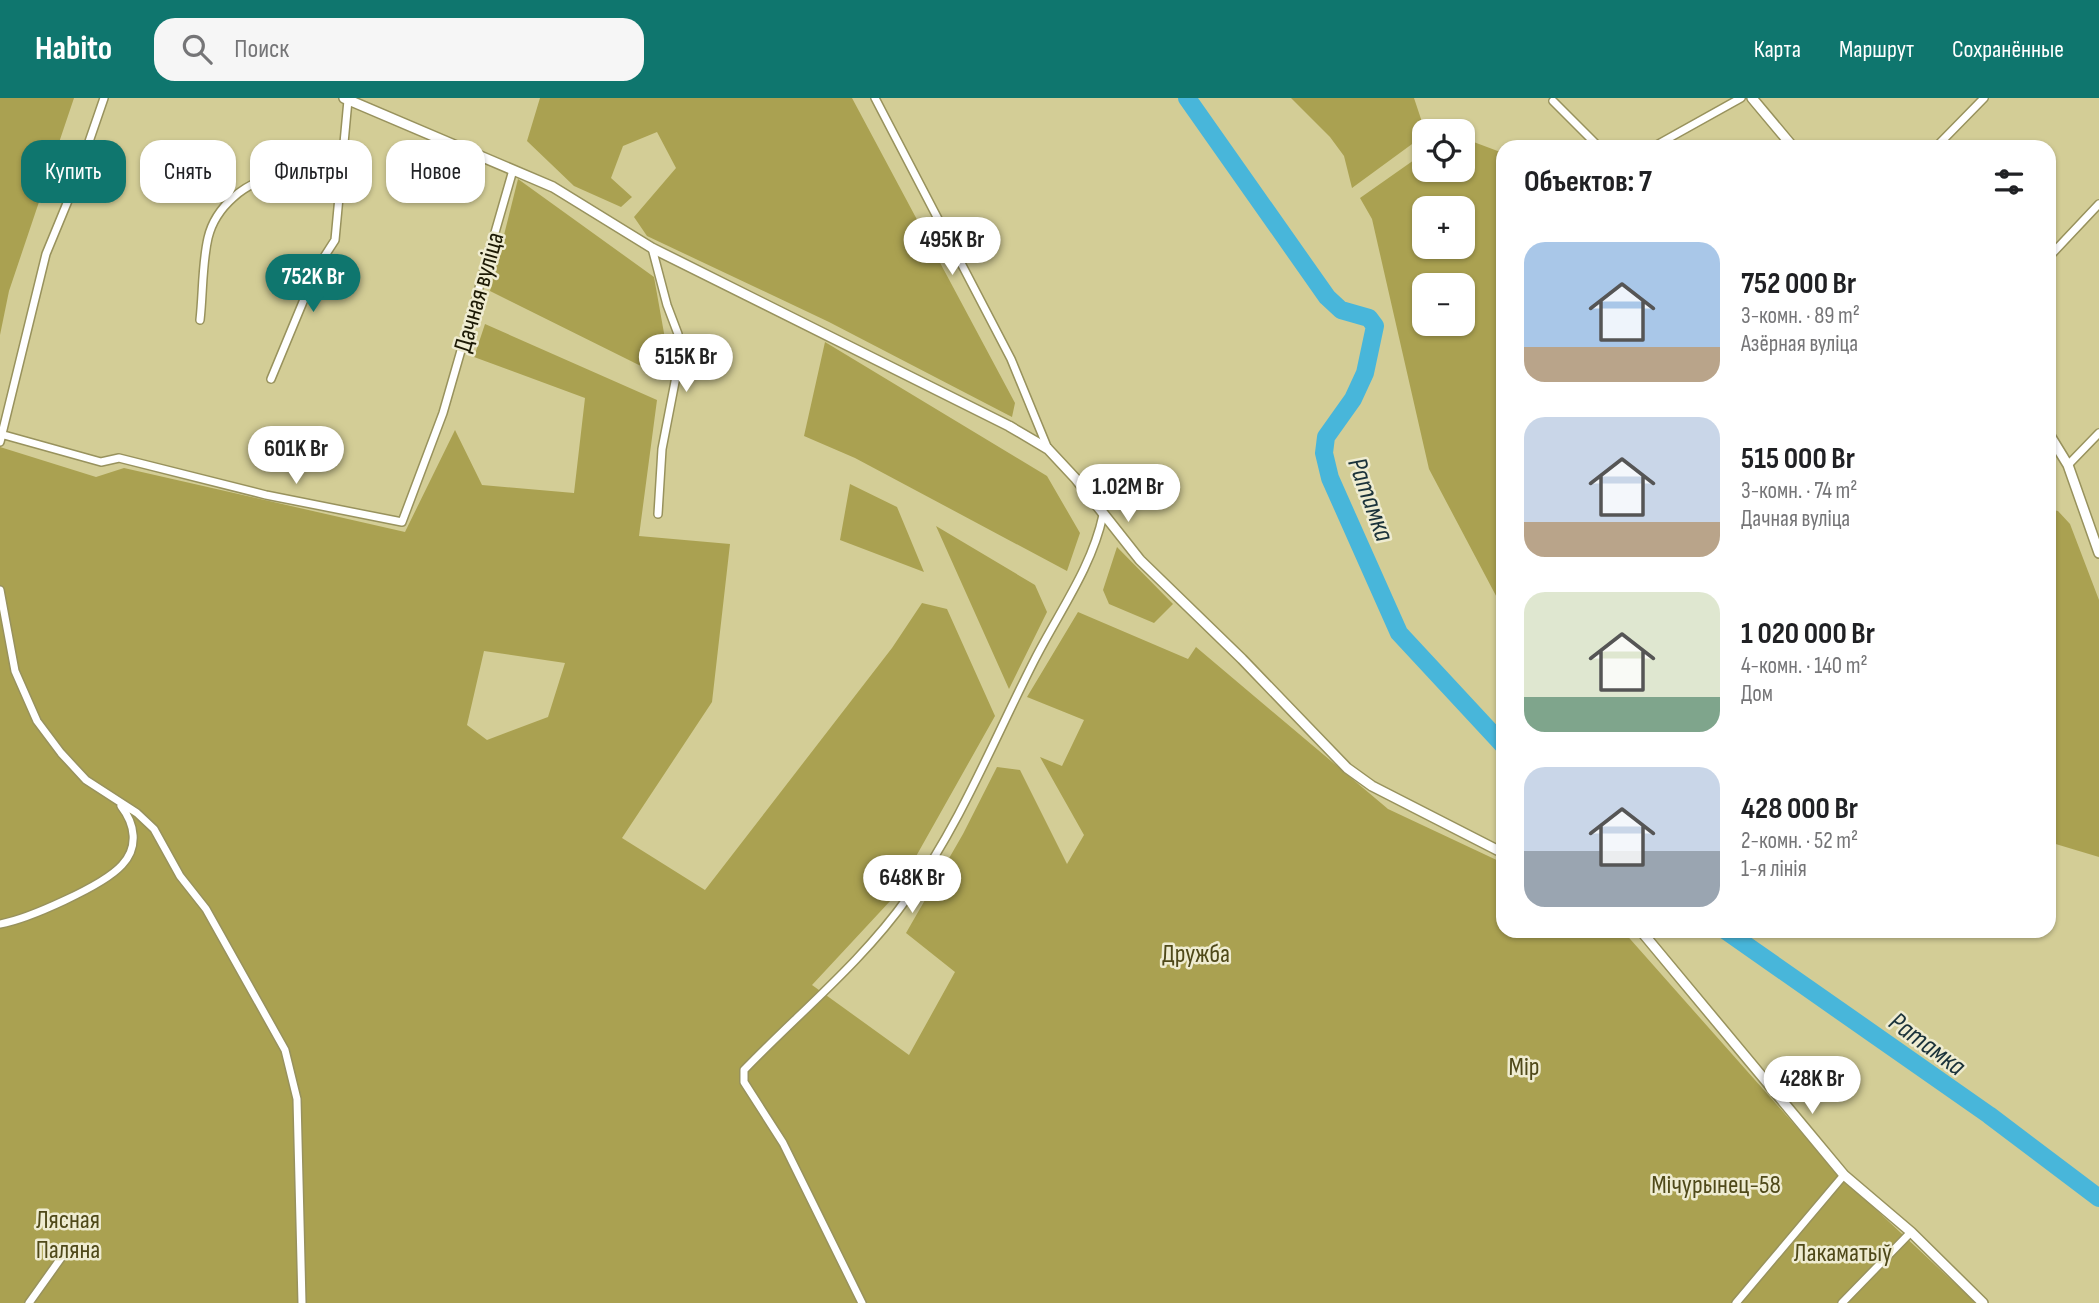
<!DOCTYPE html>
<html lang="ru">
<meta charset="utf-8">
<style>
:root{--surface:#fff;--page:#f6f6f6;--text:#202124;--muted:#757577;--accent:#0f766e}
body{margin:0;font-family:"Sofia Sans Condensed",sans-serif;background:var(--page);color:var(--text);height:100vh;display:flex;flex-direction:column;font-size:26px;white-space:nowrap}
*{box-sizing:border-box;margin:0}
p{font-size:23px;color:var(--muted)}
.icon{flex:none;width:38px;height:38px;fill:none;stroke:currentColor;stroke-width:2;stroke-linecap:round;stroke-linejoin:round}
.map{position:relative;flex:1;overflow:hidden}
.sheet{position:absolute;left:1496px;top:42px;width:560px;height:798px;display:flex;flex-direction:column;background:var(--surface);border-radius:21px;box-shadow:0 2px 5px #0004}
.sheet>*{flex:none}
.hud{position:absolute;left:21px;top:42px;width:665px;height:63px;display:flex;gap:14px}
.fabs{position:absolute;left:1412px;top:21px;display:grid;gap:14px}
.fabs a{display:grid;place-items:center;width:63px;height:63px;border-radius:14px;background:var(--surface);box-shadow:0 2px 5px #0004;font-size:35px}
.price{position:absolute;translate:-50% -60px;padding:0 16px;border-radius:24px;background:#fff;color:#222;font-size:23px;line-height:46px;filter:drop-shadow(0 2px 4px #0008)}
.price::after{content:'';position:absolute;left:50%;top:42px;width:21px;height:16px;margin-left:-10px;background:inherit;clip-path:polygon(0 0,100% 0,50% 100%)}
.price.on{background:var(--accent);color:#fff}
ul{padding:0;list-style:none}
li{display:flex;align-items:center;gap:21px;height:175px;padding:0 28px}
li span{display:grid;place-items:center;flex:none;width:196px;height:140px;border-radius:21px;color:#555}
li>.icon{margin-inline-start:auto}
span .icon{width:84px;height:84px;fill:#fffc;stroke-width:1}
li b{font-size:30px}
h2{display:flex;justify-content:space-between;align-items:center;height:84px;padding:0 28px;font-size:30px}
.chip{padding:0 24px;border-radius:21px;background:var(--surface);box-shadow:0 2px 5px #0004;font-size:24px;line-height:63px}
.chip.on{background:var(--accent);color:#fff}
header{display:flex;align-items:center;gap:42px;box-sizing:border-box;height:98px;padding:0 35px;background:var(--accent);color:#fff}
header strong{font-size:33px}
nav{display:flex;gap:38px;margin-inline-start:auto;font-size:24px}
.search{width:490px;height:63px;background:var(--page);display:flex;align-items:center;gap:18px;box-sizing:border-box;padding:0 24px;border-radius:21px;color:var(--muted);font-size:26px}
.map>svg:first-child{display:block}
.green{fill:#aaa151;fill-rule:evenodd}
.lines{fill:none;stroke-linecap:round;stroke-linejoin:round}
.river{stroke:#48b6da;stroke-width:18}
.minor-casing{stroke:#98925d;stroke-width:10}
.tertiary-casing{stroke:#98925d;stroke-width:12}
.minor{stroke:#fff;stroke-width:7}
.tertiary{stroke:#fff;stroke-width:9}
.labels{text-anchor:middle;stroke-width:5;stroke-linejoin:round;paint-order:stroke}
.street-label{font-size:26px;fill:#1c1904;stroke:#efecd1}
.park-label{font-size:26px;fill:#4f4919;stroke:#efecd1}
.water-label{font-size:28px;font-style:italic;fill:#1a323a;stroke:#efecd1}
</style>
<header>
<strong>Habito</strong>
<div class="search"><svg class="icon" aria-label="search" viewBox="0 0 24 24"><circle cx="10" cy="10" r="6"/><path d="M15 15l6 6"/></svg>Поиск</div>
<nav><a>Карта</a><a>Маршрут</a><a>Сохранённые</a></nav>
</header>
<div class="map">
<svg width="2099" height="1205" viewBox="0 0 2099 1205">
<rect width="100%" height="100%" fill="#d3cd96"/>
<!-- green -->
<path class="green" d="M0,0H74L9,193L0,237Z
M540,0H852L1015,305L1012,319L829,224L647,138L634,119L676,70L657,34L623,48L611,80L632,99L621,109L574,88L527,43Z
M1291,0H1414L1421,21L1423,38L1352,90L1344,58L1330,39Z
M1463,40L1503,55V511L1429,371L1372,121L1360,100L1424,55V72H1463ZM1424,110H1463V149H1424ZM1424,187H1463V226H1424Z
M518,81L654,179L667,252L657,276L490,193Z
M485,226L657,302L639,438L730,446L712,604L622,740L705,792L892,550L922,505L947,511L995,618L892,801L812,887L909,957L955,874L906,835L963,736L997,669L1020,672L1067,766L1084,737L1040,659L1062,668L1084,622L1027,599L1078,514L1188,561L1196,549L1388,711L1503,765V833H1623L1840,1078L1976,1205H0V349L96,379L124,370L405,434L455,332L482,387L574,395L585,300L474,259ZM484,553L565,565L548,619L487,642L467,627Z
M825,244L1047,378L1080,435L1067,473L855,360L804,338Z
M850,386L897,409L924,474L840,442Z
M2049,411L2058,413L2070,426L2099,502V759L2049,744Z
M936,428L1035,487L1047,514L1009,591Z
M1117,449L1173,506L1154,525L1109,506L1103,492Z"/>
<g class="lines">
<!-- river -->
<path class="river" d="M1187,0L1327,199L1341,212L1369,220L1375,228L1365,275L1353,301L1326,339L1324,355L1330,380L1399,535L1503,647
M1726,833L1989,1017L2099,1100"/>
<!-- minor casing -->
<g class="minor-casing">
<path id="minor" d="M875,0L1011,261L1048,351
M1553,3L1599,49
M1653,49L1741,0
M1936,49L1984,0
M652,150L667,207L678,236L680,258L662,351L658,416
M2049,159L2099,106
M200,222C203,196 202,166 208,140C215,110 246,81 278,80C301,80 317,95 341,88
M271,281L317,170L335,142L348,2
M4,337L101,364L119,360L266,397L402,424L443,315L513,72
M0,344L46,156L72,93L104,0
M2068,367L2099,335
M0,492L15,573L37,623L61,655L86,682L137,715L154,731L180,778L206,811L285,952L297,1001L302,1205
M0,826C28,821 103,788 122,767C139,749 135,726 121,708
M29,1205L66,1153
M862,1205L783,1045L744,984V972C799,915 863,863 908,799C961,725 994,641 1035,561C1059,514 1092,469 1103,417
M1736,1205L1844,1077
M1842,1205L1911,1134"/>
</g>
<!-- tertiary casing -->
<g class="tertiary-casing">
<path id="tertiary" d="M344,0L553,89L652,150L1009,328L1048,351L1076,381L1140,462L1242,561L1347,670L1372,688L1503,755
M1752,0L1793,49
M2049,336L2068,367L2099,455
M1641,833L1844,1077L1911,1134L1983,1205"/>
</g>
<!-- minor -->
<use href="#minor" class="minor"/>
<!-- tertiary -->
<use href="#tertiary" class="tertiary"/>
</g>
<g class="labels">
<!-- street labels -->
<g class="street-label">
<text transform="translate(478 194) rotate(-74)" y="9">Дачная вуліца</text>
</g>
<!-- park labels -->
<g class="park-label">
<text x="1196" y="864">Дружба</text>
<text x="1524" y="977">Мір</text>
<text x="1716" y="1095">Мічурынец-58</text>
<text x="68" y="1130">Лясная<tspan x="68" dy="30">Паляна</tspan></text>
<text x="1843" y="1163">Лакаматыў</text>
</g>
<!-- water labels -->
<g class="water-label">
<text transform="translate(1372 401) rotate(70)" y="10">Ратамка</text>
<text transform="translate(1928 945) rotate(36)" y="10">Ратамка</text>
</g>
</g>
</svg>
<div class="fabs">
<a><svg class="icon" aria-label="locate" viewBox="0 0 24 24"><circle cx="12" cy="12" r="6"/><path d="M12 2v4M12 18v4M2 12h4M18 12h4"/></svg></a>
<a>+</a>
<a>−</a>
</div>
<b class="price" style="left:952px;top:179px">495K Br</b>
<b class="price on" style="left:313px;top:216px">752K Br</b>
<b class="price" style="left:686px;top:296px">515K Br</b>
<b class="price" style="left:296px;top:388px">601K Br</b>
<b class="price" style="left:1128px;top:426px">1.02M Br</b>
<b class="price" style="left:912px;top:817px">648K Br</b>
<b class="price" style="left:1812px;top:1018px">428K Br</b>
<div class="hud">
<a class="chip on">Купить</a>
<a class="chip">Снять</a>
<a class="chip">Фильтры</a>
<a class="chip">Новое</a>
</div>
<section class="sheet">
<h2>Объектов: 7<svg class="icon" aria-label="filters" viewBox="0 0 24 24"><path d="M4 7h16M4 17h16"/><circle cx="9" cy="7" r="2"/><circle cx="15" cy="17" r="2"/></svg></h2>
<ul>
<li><span style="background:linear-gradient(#a9c7e8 75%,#b9a48a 0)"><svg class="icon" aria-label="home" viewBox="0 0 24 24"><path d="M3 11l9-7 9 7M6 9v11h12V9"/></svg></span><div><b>752 000 Br</b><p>3-комн. · 89 m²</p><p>Азёрная вуліца</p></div></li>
<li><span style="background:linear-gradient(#c9d6e8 75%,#b9a48a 0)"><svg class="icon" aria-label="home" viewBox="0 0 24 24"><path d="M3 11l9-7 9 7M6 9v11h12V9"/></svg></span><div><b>515 000 Br</b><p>3-комн. · 74 m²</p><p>Дачная вуліца</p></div></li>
<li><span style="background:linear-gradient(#dfe7d0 75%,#7fa58c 0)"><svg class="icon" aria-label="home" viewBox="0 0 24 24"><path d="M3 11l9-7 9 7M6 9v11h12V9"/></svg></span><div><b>1 020 000 Br</b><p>4-комн. · 140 m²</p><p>Дом</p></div></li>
<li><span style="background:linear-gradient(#c9d6e8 60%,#9aa5b1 0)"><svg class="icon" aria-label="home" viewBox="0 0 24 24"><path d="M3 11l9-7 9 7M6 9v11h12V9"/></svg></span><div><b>428 000 Br</b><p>2-комн. · 52 m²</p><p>1-я лінія</p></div></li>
</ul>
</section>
</div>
